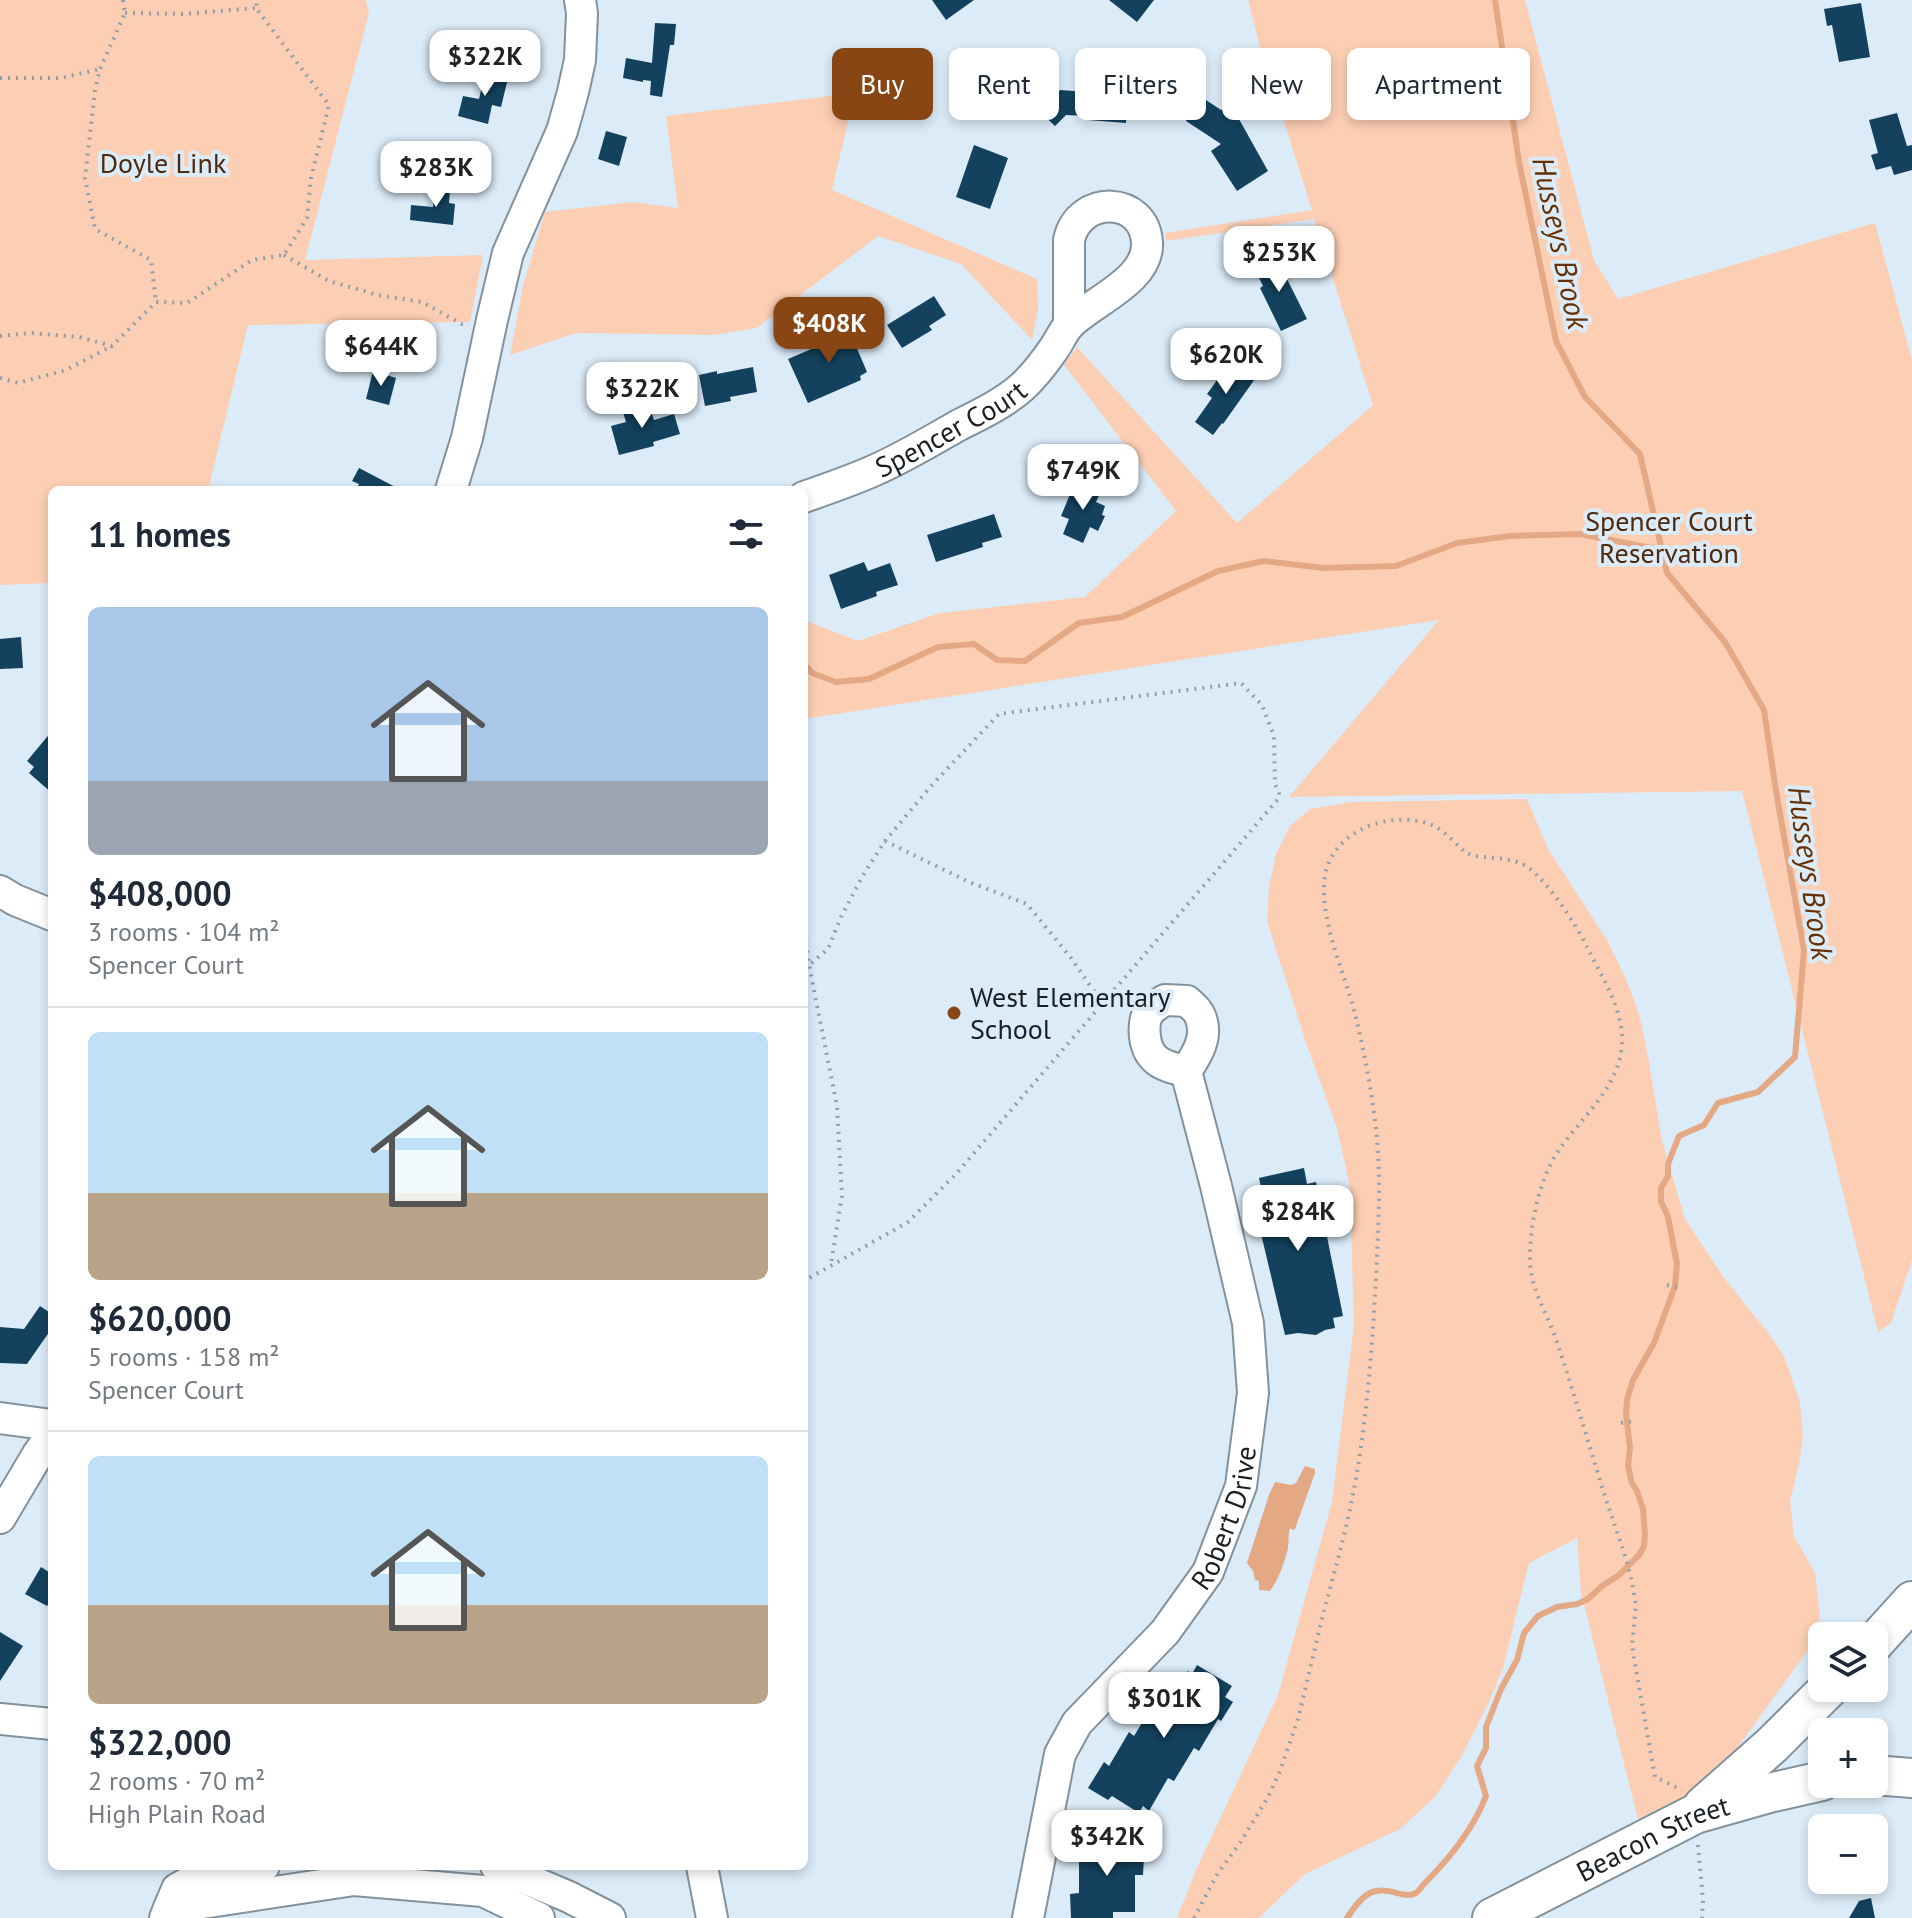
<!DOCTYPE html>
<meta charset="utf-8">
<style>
:root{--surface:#fff;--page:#f6f6f7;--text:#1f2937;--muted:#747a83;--line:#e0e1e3;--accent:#884614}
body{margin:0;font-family:"PT Sans",sans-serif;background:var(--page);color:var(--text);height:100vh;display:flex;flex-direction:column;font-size:30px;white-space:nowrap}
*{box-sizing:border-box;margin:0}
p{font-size:26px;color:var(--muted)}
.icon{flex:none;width:44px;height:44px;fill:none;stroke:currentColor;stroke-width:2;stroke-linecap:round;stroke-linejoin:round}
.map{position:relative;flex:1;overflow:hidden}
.drawer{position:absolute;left:48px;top:486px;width:760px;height:1384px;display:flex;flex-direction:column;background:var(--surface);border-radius:12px;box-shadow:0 4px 12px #0003}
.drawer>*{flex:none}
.guide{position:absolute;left:832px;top:48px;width:760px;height:72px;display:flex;gap:16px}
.controls{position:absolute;left:1808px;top:1622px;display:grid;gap:16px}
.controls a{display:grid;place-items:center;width:80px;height:80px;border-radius:12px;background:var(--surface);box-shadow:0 4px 12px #0003;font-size:40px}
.price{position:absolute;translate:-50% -68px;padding:0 18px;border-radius:16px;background:#fff;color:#222;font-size:26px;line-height:52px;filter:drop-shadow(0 2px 4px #0008)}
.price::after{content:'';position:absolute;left:50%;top:48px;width:24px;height:18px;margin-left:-12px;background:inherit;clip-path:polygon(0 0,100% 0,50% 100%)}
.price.selected{background:var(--accent);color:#fff}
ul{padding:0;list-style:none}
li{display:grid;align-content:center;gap:16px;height:424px;padding:0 40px}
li+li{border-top:2px solid var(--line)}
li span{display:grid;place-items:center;height:248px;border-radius:12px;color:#555}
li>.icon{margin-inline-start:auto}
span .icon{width:144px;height:144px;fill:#fffc;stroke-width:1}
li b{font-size:34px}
h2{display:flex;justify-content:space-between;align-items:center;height:96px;padding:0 40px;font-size:34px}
.tag{padding:0 28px;border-radius:12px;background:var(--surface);box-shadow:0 4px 12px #0003;font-size:28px;line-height:72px}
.tag.selected{background:var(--accent);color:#fff}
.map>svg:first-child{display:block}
.green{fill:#fccfb4}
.water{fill:#e4a884}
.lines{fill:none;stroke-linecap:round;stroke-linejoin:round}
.stream{stroke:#e4a884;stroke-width:6}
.building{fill:#14425e}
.minor-casing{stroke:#82929d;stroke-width:34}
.major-casing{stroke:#82929d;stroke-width:42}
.path{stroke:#929ea7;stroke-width:4;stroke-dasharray:2 6;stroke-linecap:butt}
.minor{stroke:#fff;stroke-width:30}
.major{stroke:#fff;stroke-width:38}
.poi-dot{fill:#884614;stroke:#dbebf8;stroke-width:3}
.labels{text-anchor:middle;stroke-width:8;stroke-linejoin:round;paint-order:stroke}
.park-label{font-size:28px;fill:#4f290d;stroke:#dbebf8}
.street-label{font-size:28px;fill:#191f23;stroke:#dbebf8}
.poi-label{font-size:28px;fill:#191f23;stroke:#dbebf8;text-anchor:start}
.water-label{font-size:30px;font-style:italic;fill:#663004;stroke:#dbebf8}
</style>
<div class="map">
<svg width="1912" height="1918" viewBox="0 0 1912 1918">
<rect width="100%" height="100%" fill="#dbebf8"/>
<!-- green -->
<path class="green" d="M0,0H366L369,13L305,260L483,255L470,322L248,325L208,490H52V583L0,585Z
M1248,0H1525L1594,260L1618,299L1875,223L1912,360V1260L1891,1323L1878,1332L1742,791L1289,797L1439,620L804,719V620L858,641L940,613L1085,597L1176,511L1064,365L1077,347L1237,523L1373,405L1314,219L1166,241L1165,233L1312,210L1259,43Z
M855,93L832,190L1037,279L1038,310L1032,340L961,264L878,236L757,328L714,335L576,333L510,355L523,286L545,212L633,202L678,208L666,116Z
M1527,799L1548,849L1607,940L1626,979L1639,1014L1648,1056L1662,1141L1685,1219L1724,1278L1769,1334L1784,1356L1800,1403L1803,1435L1799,1464L1790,1501L1794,1536L1815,1573L1820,1617L1808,1650L1707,1790L1639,1823L1581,1593L1577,1538L1529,1563L1503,1668L1488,1704L1461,1757L1435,1797L1400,1829L1305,1874L1259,1918H1177L1196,1870L1278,1695L1332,1502L1354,1326L1350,1187L1337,1128L1307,1046L1267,921L1269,886L1276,854L1290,826L1310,809L1351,802Z"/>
<!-- water -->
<path class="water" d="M1305,1466L1315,1469V1473L1295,1529L1293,1530L1290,1528C1288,1535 1289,1541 1288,1548C1285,1561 1278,1581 1270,1591L1259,1590V1581L1255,1580L1253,1571L1247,1563L1269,1495L1275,1482L1291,1485L1296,1483Z"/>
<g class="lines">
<!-- stream -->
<path class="stream" d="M804,664L812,673L836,682L869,679L938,647L974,644L997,660L1025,661L1079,623L1122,617L1218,571L1264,561L1324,568L1396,566L1457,543L1510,536L1580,534L1662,550
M1347,1918C1361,1897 1370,1885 1397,1893C1403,1895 1410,1896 1416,1893C1419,1891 1421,1887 1424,1884C1450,1858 1473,1830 1486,1796L1477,1766L1486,1748V1727L1501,1689L1517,1660L1524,1633L1538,1616L1557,1607L1577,1604L1588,1599L1602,1586L1619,1575L1639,1555L1644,1546L1645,1534L1643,1509L1637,1491L1632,1483L1628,1466L1630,1448L1626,1414L1627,1400L1633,1380L1654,1343L1675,1286L1677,1264L1668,1217L1661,1201V1188L1668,1176V1164L1679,1136L1704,1125L1718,1103L1758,1092L1795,1057L1804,950L1776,791L1764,710L1725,642L1667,573L1640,454L1585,397L1556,341L1519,162L1495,0"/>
</g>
<!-- building -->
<path class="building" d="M932,0H974L946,20Z
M1109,0H1154L1137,22Z
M1861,3L1870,57L1839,62L1832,25L1827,26L1824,9Z
M655,23L676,24L674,45H670L662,97L650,95L651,81L643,80V82L623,78L626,58L652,63Z
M486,69L509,74L501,107L492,105L488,124L458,116L463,96L479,99Z
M1060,90L1128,95L1126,123L1088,120V116L1066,115L1055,126L1040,112Z
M1203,98L1221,110L1230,103L1268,171L1237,191L1211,151L1221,144L1186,121Z
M1897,113L1907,146L1912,145V170L1894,175L1891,166L1876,170L1871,155L1878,153L1869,120Z
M606,131L627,137L619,166L598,159Z
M974,145L1008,158L990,209L956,197Z
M434,188L450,189L449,203L455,204L453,225L410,220L411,205L433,207Z
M1275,255L1307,319L1281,331L1260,288L1263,286L1253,266Z
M934,296L946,315L929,326L932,330L902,348L887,325Z
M847,325L867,372L860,376L861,380L808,403L788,359L816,347L814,344L824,340L822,336Z
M1233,358L1257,376L1223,424L1222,423L1213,435L1195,422L1212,398L1207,394Z
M753,367L757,392L730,397L731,401L705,406L699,375L717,371V374Z
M373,371L396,378L389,405L366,399Z
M638,404L641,415L651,412L654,420L674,414L680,434L653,442L654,446L619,455L611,426L626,422L622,409Z
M359,468L401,490H356L359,484L352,481Z
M1076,480L1101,491L1096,502L1105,506L1102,515L1105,516L1098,531L1090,527L1083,543L1063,534L1069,519L1061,516Z
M994,514L1002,537L982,543L983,547L936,562L927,535Z
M864,562L868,571L890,563L898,585L876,592L877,596L841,609L829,575Z
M21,637L23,668L0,669V639Z
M52,731V793L29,773L34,767L27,761Z
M1304,1168L1307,1184L1316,1182L1343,1316L1333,1318L1335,1328L1325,1330L1316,1335L1298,1333L1285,1335L1254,1204L1264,1202L1259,1178Z
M40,1306L52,1314V1328L27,1364L0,1363V1327L24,1329Z
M41,1567L52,1574V1598L47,1606L25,1594Z
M0,1632L23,1646L0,1681Z
M1197,1665L1232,1686L1225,1697L1233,1702L1221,1721L1218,1719L1199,1751L1194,1748L1174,1781L1168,1778L1149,1811L1143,1806L1139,1813L1112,1796L1108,1800L1088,1788L1104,1762L1109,1766L1129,1732L1134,1736L1154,1703L1158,1705L1176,1673L1184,1678L1188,1671L1192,1674Z
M1111,1832L1133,1837L1136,1857H1144L1143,1875H1135V1912H1113V1918H1071L1070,1894L1079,1893V1856L1089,1855V1849L1092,1848L1090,1838Z
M1871,1898L1875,1918H1849L1859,1901Z"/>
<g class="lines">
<!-- minor casing -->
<g class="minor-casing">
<g id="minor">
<path d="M451,490L467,438L492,320L508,253L562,131L573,92L580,60L582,13L580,0"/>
<path id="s1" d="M804,497C827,489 850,481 873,471C903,458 931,441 959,425C981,414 1004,403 1022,387C1034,376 1044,363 1053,350C1059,342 1063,331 1070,324C1093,301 1149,280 1147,243C1145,196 1079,194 1069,240V325"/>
<path d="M0,891L15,900L52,915"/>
<path d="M1165,1000L1187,1001C1191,1005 1198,1010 1200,1016C1209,1036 1197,1055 1186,1071C1164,1067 1148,1061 1145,1037C1144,1028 1144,1019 1149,1012C1153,1007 1160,1003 1165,1000Z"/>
<path d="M0,1418L52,1425"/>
<path d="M0,1518L38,1454L52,1434"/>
<path d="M0,1719L52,1724"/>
<path d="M496,1866L569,1897L610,1918"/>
<path d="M702,1866L712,1918"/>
<path d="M169,1908L177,1889L197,1878L264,1866"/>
<path d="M165,1918L169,1908L354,1880L483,1891L539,1918"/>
<path id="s2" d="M1028,1918L1060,1754L1077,1723L1165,1632L1208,1572L1241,1486L1253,1393L1248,1323L1216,1186L1186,1071"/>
</g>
</g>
<!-- major casing -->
<g class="major-casing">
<g id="major">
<path d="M1874,1643L1912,1601"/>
<path d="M1874,1775L1912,1778"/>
<path d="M1703,1806L1772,1745L1829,1688"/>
<path id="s3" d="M1492,1918L1695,1814L1769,1793L1822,1781"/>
</g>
</g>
<!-- path -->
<path class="path" d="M123,0L125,13L100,69L95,90L85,178L95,229L151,260L156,302
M125,13L183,14L256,8
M0,78H61L100,69
M284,255L329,281L378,295L422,302L462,324H466
M0,336L30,333L79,337L112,346L156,302L187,303L252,260L284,255L307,218L311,178L329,105L256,8L257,0
M0,378L18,383L66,370L110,347
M885,841L969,882L1027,904L1071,958L1102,1003
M804,927L809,965L837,1106L842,1196L831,1264
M804,965H809L828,949L841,917L862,877L885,841L931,786L999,714L1241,683L1262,705L1274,736L1275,784L1279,794V798L956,1174L908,1222L804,1281
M1667,1285L1680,1288
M1621,1423L1635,1421
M1698,1845L1703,1900L1702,1918
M1194,1918L1218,1873L1240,1843L1268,1797L1280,1771L1298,1719C1306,1686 1314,1652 1322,1619C1333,1576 1346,1533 1354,1489C1367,1420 1372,1349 1376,1279C1378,1232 1381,1186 1377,1139C1373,1097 1365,1055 1355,1014C1345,972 1311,903 1329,862C1345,825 1399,810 1434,826C1446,832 1456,844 1466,853L1472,855C1488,859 1505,857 1520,863C1542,871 1577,926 1587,947C1601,975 1621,1006 1622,1037C1624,1086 1578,1119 1555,1156C1538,1184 1529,1230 1530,1262C1531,1290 1548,1315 1557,1342C1573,1390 1587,1438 1602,1487C1611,1516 1622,1544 1630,1573L1636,1605L1632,1645L1634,1658L1655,1777L1682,1790"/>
<!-- minor -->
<use href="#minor" class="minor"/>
<!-- major -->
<use href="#major" class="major"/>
</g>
<!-- markers -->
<circle class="poi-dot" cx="954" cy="1013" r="8"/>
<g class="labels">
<!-- park labels -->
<g class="park-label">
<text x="163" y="173">Doyle Link</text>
<text x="1669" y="531">Spencer Court<tspan x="1669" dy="32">Reservation</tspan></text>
</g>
<!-- street labels -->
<g class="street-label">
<text dy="10" stroke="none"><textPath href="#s1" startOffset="162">Spencer Court</textPath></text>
<text dy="10" stroke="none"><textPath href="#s2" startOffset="460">Robert Drive</textPath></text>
<text dy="10" stroke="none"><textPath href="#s3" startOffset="180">Beacon Street</textPath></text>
</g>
<!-- poi labels -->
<g class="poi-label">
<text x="970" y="1007">West Elementary<tspan x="970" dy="32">School</tspan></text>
</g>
<!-- water labels -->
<g class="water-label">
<text transform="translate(1560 243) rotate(78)" y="10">Husseys Brook</text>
<text transform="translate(1810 873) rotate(82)" y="10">Husseys Brook</text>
</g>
</g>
</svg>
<div class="controls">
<a><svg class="icon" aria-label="layers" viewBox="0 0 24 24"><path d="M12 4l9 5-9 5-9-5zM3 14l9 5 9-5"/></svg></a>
<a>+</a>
<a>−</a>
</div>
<b class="price" style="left:485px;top:98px">$322K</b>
<b class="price" style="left:436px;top:209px">$283K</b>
<b class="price" style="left:1279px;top:294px">$253K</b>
<b class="price selected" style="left:829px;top:365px">$408K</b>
<b class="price" style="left:381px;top:388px">$644K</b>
<b class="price" style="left:1226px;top:396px">$620K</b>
<b class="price" style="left:642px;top:430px">$322K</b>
<b class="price" style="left:1083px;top:512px">$749K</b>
<b class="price" style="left:1298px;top:1253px">$284K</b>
<b class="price" style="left:1164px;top:1740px">$301K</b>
<b class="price" style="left:1107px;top:1878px">$342K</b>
<div class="guide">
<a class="tag selected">Buy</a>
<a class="tag">Rent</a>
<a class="tag">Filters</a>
<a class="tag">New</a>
<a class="tag">Apartment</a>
</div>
<section class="drawer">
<h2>11 homes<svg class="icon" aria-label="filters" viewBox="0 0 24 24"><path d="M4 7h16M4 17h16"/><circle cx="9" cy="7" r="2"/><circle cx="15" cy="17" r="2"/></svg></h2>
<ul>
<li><span style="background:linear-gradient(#a9c7e8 70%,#9aa5b1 0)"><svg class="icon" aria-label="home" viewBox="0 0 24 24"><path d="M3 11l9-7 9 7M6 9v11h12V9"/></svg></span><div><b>$408,000</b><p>3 rooms · 104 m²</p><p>Spencer Court</p></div></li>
<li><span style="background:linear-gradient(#bfe0f5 65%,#b9a48a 0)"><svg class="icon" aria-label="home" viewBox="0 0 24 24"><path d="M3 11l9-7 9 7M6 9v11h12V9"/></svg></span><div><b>$620,000</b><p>5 rooms · 158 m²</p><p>Spencer Court</p></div></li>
<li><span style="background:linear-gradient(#bfe0f5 60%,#b9a48a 0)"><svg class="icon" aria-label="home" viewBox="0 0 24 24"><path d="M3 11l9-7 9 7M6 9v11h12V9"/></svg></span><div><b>$322,000</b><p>2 rooms · 70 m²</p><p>High Plain Road</p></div></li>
</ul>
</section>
</div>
